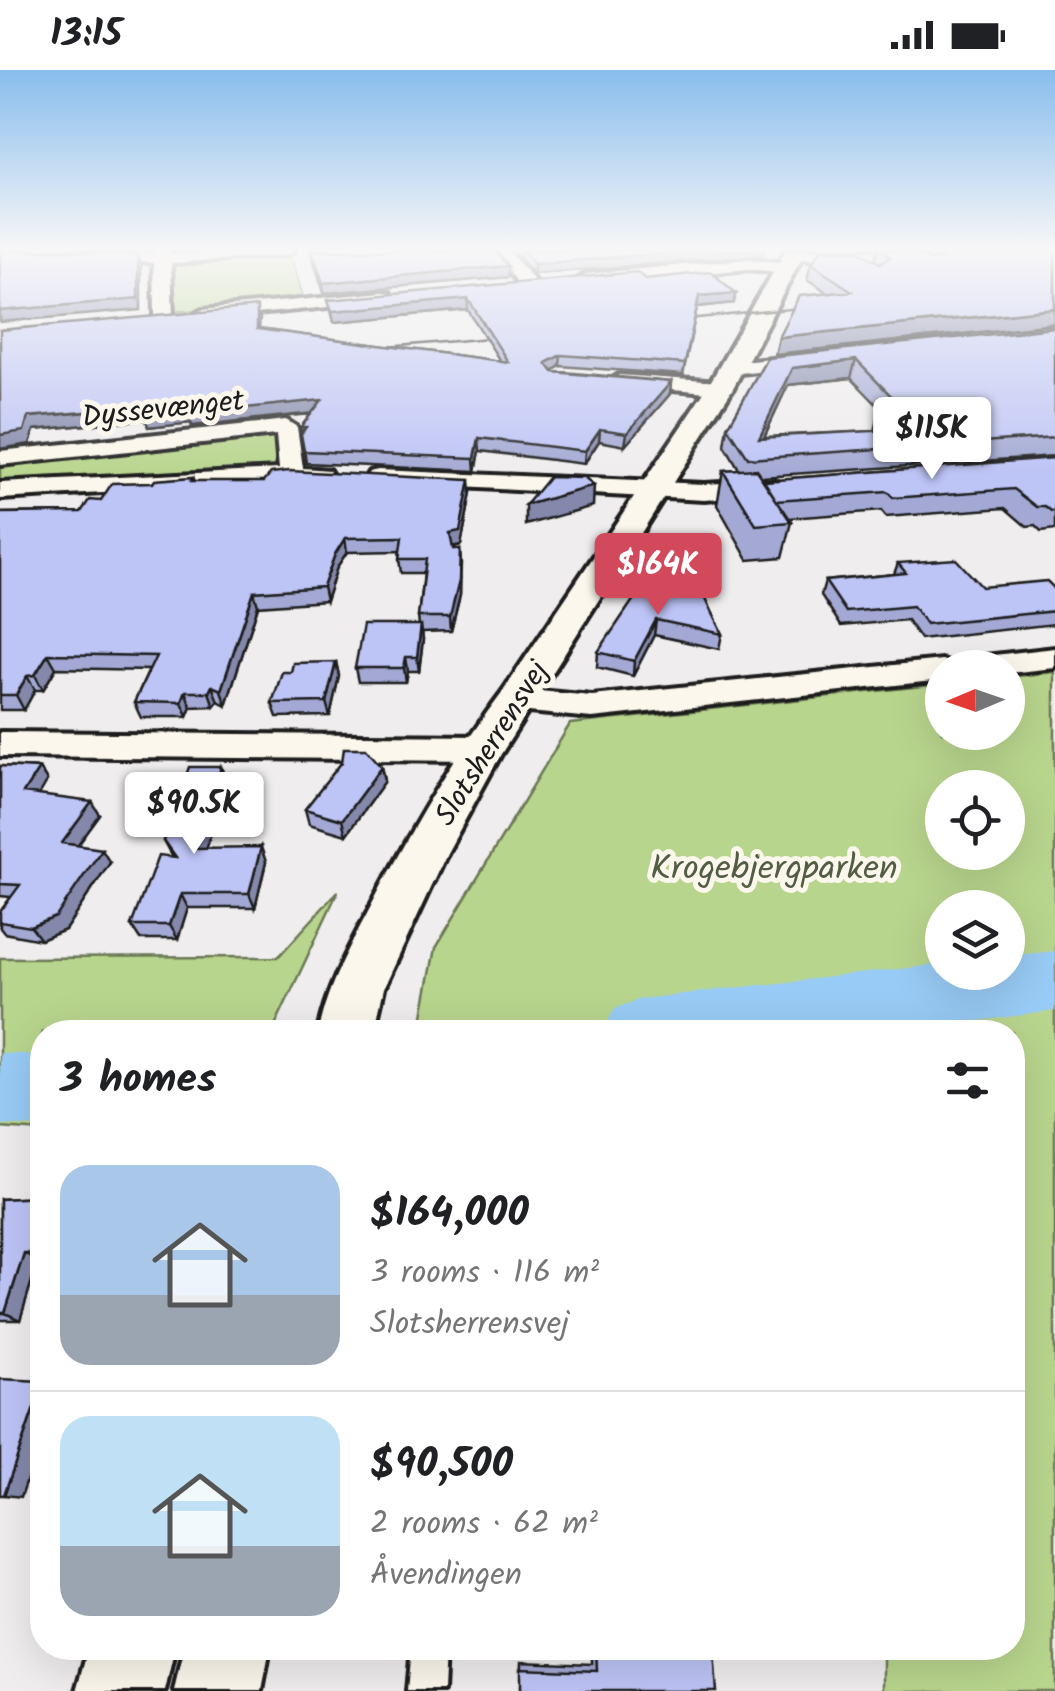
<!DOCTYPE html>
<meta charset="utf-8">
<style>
:root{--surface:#fff;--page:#f6f6f6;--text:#202124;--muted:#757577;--line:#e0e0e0;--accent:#d1495b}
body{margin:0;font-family:Kalam,sans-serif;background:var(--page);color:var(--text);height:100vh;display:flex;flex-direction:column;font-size:38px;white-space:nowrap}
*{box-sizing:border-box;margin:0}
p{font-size:32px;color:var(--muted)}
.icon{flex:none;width:55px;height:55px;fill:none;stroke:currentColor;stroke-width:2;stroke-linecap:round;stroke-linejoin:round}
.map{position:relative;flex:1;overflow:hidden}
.panel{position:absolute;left:30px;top:950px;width:995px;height:640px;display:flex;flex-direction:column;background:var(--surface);border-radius:40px;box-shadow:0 10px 40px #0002}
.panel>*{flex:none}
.needle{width:65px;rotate:268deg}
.controls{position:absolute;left:925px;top:580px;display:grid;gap:20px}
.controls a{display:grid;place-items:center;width:100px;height:100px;border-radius:50%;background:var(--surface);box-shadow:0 10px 40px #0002;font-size:50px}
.price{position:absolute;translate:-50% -85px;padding:0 22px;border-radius:10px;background:#fff;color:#222;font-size:32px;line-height:65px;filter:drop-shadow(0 2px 5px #0008)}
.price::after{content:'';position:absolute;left:50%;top:60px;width:30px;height:22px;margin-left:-15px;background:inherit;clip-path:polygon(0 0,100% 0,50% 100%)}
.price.on{background:var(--accent);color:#fff}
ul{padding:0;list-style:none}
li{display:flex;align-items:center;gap:30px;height:250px;padding:0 30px}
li+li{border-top:2px solid var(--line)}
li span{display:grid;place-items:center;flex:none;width:280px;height:200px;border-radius:30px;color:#555}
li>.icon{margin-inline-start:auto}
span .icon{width:120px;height:120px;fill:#fffc;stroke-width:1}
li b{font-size:42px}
h2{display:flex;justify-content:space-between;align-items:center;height:120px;padding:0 30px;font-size:42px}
.status{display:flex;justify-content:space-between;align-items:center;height:70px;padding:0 50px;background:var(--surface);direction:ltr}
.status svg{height:28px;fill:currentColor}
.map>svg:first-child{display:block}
.green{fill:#b8d58d;stroke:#6a7854;stroke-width:2.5;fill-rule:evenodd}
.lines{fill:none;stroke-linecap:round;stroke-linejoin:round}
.river{fill:#98cbf5;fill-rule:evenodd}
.service-casing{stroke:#1c1c1c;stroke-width:8}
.minor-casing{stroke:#1c1c1c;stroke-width:8}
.tertiary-casing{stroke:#1c1c1c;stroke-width:8}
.service{fill:#fbf7ec;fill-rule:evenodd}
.minor{fill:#fbf7ec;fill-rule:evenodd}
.tertiary{fill:#fbf7ec;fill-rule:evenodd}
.tram{stroke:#1c1c1c;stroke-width:2.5}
.wall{fill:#a3a9d4;stroke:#1c1c1c;stroke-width:2.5;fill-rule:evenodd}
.shaded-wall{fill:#8489ac;stroke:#1c1c1c;stroke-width:2.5}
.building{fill:#bdc4f6;stroke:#1c1c1c;stroke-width:2.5;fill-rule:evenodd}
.labels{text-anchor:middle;stroke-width:10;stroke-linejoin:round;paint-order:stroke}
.far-street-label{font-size:30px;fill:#1c1c1c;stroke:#fbf7ec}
.park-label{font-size:35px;fill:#535d44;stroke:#fbf7ec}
</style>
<div class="status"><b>13:15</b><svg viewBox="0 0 49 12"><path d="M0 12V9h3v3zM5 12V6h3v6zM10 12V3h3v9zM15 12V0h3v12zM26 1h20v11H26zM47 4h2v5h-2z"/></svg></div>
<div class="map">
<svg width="1055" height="1621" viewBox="0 0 1055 1621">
<rect width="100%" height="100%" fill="#efedee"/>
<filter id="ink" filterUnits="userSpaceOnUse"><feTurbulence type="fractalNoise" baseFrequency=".01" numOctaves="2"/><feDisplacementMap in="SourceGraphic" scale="20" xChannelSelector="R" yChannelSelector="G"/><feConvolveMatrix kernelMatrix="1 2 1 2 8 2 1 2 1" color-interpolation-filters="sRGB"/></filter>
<g filter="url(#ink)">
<!-- green -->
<path class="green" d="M289,181L304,231L174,242L172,191Z
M278,363V399L137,404L0,415V392Z
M1055,602V1621H884V1578H1012V962H420L436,877L570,654L942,614V662H1008V607ZM942,718H1008V782H942ZM942,838H1008V902H942Z
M338,821L272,962H42V1061L0,1058V888L278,887Z"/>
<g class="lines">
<!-- river -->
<path class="river" d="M1055,881V941L892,962H603L614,939L640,929L942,894V902H1008V886Z
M0,983L42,985V1057L0,1055Z"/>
<!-- service casing -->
<g class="service-casing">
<path id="service" d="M411,1578H445L443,1621H407Z"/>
</g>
<!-- minor casing -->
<g class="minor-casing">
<path id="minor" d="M49,180L154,184V180H170V184L294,180L286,185L171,193L173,247L164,253L155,247L154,193L57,185Z
M492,180H508L537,214L534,218H522Z
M792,180H923L915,185L825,192L789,187L787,184Z
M749,189L787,193L795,198L787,203L749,199L586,214L578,209L586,204Z
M384,222L390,223V231L203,249L194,244L203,239Z
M817,283L827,289L824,293L732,304L722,298L732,292Z
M619,305L720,312L731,318L720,324L612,315L609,311Z
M286,350L297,357L303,398L329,400L332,405L329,410L0,429V413L279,399L276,365L0,395V381Z
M378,400L704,414L775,410L787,417L775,424L704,430L369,412L366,407L369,402Z
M1055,578V598L1008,603V598H942V610L592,648L518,641L506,638L501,630L506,622L518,619L592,626L942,590L954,595L968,588Z
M0,662L483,666L495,670L500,678L495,686L483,690L0,686Z"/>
</g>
<!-- tertiary casing -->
<g class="tertiary-casing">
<path id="tertiary" d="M786,180H806L733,318L501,684L447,783L384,918L374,962H318C327,916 349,878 371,836C410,761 452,688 503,621L707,318Z
M89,1578H175L165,1621H77Z
M184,1578H270L262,1621H174Z"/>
</g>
<!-- service -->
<use href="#service" class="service"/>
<!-- minor -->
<use href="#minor" class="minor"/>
<!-- tertiary -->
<use href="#tertiary" class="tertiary"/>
<!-- tram -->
<path class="tram" d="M667,251L821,236
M363,279L513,266"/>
</g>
<!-- wall -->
<path class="wall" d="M310,180H495L508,196V207L324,223Z
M513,180H764L763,185L534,204Z
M878,180H910L920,185L921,180H1055V255L774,284L778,267L827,223L807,210L811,194L875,190Z
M645,209L734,233L697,237L683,305L560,296L553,301L671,312L670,324L625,376L599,371L584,394L480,381L476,401L306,393L301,357L311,344L192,356L191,352L149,357L147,349L34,360L30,374L0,260L260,248L259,259L500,291L468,240L334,252L328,230Z
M1055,258V386L761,406L764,410L1055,388V460L1041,462L1035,456L1027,457L1005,438L886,447L881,441L789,448L792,452L783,487L748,490L717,435L723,401L739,400L725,376L728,357L767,287ZM851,308L887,345H879L875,361L764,366L788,315Z
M193,407L195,411L471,423L461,475L453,477V479H460L461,493L460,525L451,561L422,562L423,569L419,601H408L406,612H358L355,598L419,555L418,547L423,503H401L399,489L400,481L347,482L337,497L326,531L258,536L226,635L218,631L214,636L191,637L187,647H141L134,632L149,600L56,598L43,620H35L24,640H0V443L82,442L101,431L152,413Z
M898,493L982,517L1055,541V554L920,569L907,550L841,556L821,525L825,511L894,504Z
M698,515L722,564L719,579L654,565L633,606L597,597L598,582Z
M336,592L339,606L330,646L277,647L272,633Z
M342,692L382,696L385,711L346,765L309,754L305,739Z
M0,696L39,698L47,711L39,725L100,745L78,775L110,792L65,860L41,870L4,863L0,858V842L11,827L0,826Z
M227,712L206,778L266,792L255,838H187L177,870H141L132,856L172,788L163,771Z
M42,1127V1191H38L20,1250H0V1129Z
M592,1578H825L713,1581L520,1621L521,1591L592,1594Z"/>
<!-- shaded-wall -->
<path class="shaded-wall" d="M704,180H764L763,185L534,204V194Z
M138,186L141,196V240L0,252V241Z
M508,196V207L324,223L323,213Z
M736,223L734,233L697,237L683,305L699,226Z
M468,229V240L334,252L332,241Z
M1055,239V254L774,284L778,267Z
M561,285L560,296L546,305V293Z
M856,290L851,308L788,315L755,385L759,367L792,298Z
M671,312L670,324L625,376L627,363Z
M322,330L324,342L192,356L191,352L149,357L147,349L34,360L30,374L0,379V365L28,347L146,337L188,340Z
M600,359L599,371L584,394L585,381Z
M479,368L480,381L476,401L475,388Z
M470,410L471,423L461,475L451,477L450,463Z
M594,416L593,436L526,455V435Z
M345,468L347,482L337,497L326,531L323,517L335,484Z
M460,479V525L451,561L450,547Z
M254,522L258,536L226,635L221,620Z
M656,550L654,565L633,606L634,591Z
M421,555L423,569L419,601L417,587Z
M48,584L56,598L43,620L35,605Z
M406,587L408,601L406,612L404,598Z
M336,592L339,606L330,646L326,632Z
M27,606L35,620L24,640L16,625Z
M212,616L218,631L214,636L209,622Z
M185,622L191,637L187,647L181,633Z
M382,696L385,711L346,765L342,750Z
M221,697L227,712L202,792L195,778Z
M39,698L47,711L32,736L23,723Z
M92,732L100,745L70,786L62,773Z
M261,777L266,792L255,838L249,824Z
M102,779L110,792L65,860L41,870L31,857Z
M180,824L187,838L177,870L169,856Z
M24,1183L38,1191L20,1250L5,1243Z
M42,1315V1365L21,1427L4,1425Z"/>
<!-- building -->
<path class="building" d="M0,180H69L138,186V229L0,241Z
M312,180H495L508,196L323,213Z
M522,180H704L534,194Z
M820,180H858L880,193L890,187L881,180H910L930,190L942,187L941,182L937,180H1055V239L778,267L799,226L852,221L811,194Z
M637,202L645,209L711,202L736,223L699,226L685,294L561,285L546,293L553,302L671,312L627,363L600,359L585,381L479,368L475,388L304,381L301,364L306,357H301L322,330L188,344V340L145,344L146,337L28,347L24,361L0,365V260L257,237V259L508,292L468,229L332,241L328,230Z
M1055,258V367L748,388L728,357L767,287ZM856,290L909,344L879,345L893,360L759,367L792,298Z
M1055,388V442H1051L1045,437H1037L1014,419L893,428L887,422L777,430L764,410Z
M756,399L792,452L756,455L723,401Z
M289,401L470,410L460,461L450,463L453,479H460L459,511L450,547H418L425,489H399L402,467L345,468L335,484L323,517L254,522L221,620L212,616L209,622H185L181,633L134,632L156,586L48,584L35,605L27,606L16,625H0V443L82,442L90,430L101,431L112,414L152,413L154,410L193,407L191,411H264L271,403Z
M549,407L584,408L594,416L526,435Z
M956,489L982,517L1047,511L1055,519V541L926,554L913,536L846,542L825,511L906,503L898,493Z
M698,515L722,564L656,550L634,591L598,582L640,520Z
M363,555H421L417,587H406L404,598H355Z
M336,592L326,632L272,633L282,602H291L293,593Z
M344,678H366L382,696L342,750L305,739L342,692Z
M0,696L39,698L23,723L92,732L62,773L102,779L56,847L31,857L0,852V842L20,815L0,814Z
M190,697H221L195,778L261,777L249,824H180L169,856H132L158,786L175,788L163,771Z
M42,1127V1183H24L5,1243H0V1129Z
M0,1309L42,1311V1315L4,1425H0Z
M596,1578H825L826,1584L713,1581L716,1621H520V1598L597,1601Z"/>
</g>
<!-- sky -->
<linearGradient id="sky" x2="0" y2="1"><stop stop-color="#88bded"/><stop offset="0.44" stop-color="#f8f7f7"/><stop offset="1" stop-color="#f8f7f7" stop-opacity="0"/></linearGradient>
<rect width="1055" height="407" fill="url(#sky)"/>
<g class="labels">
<!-- far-street labels -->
<g class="far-street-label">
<text transform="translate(163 338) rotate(-6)" y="10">Dyssevænget</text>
<text transform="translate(491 673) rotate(-58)" y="10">Slotsherrensvej</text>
</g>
<!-- park labels -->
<g class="park-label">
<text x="774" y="809">Krogebjergparken</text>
</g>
</g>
</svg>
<div class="controls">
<a><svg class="needle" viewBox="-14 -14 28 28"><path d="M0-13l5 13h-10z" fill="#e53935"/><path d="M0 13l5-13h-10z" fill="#757577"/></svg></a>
<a><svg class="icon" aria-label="locate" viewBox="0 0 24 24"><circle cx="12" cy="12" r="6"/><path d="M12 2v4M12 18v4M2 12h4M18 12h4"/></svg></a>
<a><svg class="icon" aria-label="layers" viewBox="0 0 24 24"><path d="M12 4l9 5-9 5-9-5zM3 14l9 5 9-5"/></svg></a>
</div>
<b class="price" style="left:932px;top:412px">$115K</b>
<b class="price on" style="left:658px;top:548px">$164K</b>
<b class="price" style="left:194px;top:787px">$90.5K</b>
<section class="panel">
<h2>3 homes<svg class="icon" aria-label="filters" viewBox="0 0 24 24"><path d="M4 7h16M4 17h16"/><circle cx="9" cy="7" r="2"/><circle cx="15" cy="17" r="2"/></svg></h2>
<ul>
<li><span style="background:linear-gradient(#a9c7e8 65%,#9aa5b1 0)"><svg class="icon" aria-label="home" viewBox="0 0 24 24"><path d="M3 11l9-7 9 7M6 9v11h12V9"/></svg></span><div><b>$164,000</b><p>3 rooms · 116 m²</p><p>Slotsherrensvej</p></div></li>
<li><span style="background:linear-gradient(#bfe0f5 65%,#9aa5b1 0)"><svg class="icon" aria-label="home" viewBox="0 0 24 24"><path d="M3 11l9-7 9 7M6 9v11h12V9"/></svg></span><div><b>$90,500</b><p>2 rooms · 62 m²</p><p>Åvendingen</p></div></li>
</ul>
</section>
</div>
